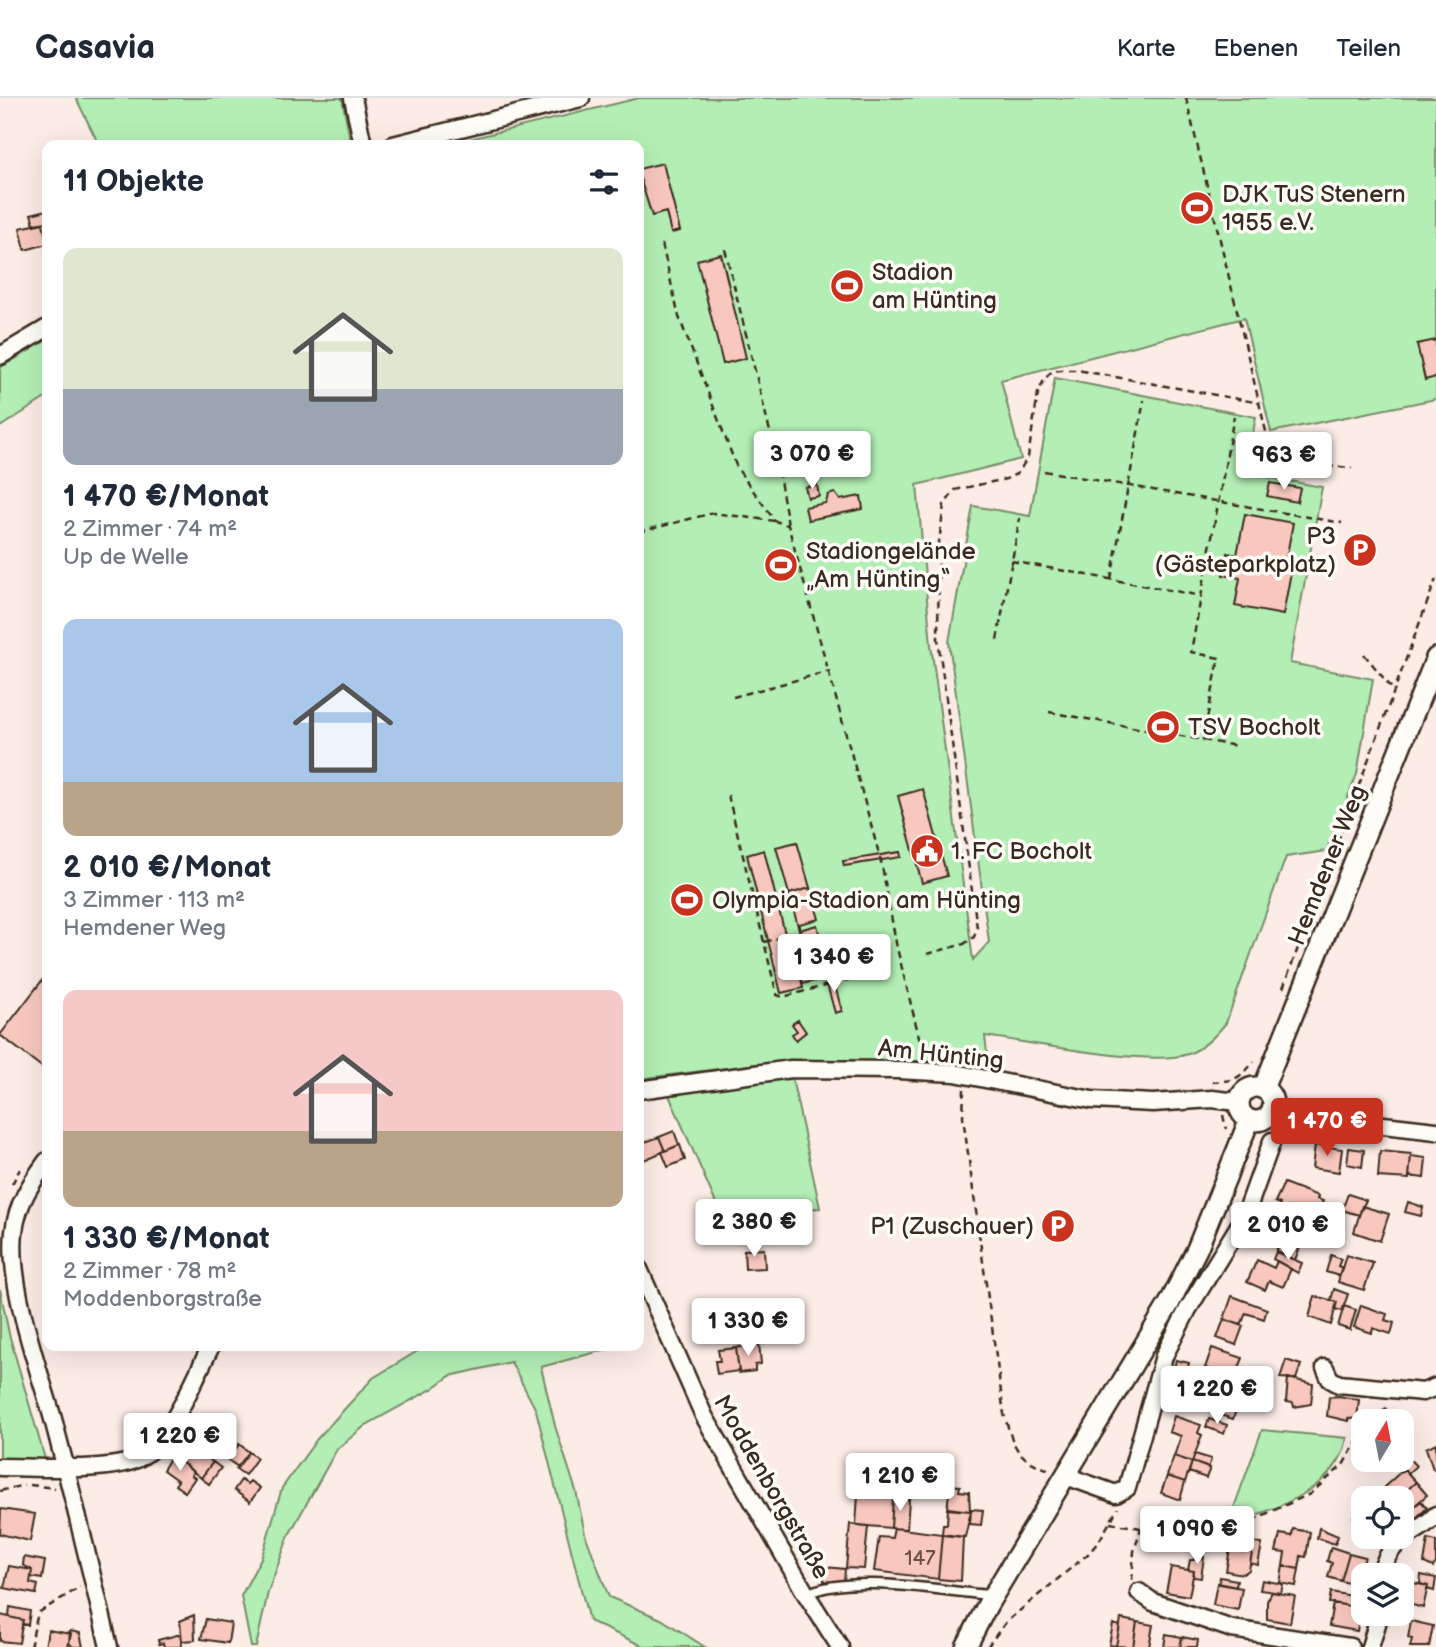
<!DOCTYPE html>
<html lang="de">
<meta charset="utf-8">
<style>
:root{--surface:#fff;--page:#f6f6f7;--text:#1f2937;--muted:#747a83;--line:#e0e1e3;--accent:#c8321e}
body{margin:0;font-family:"Balsamiq Sans",sans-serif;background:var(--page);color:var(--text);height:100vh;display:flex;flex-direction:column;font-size:26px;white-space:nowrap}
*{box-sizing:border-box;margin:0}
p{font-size:23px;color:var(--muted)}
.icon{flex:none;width:38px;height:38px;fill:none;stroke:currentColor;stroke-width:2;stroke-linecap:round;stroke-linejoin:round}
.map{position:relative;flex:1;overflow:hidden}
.details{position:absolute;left:42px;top:42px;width:602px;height:1211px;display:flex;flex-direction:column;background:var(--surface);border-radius:14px;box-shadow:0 7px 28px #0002}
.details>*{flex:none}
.needle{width:46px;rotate:10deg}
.buttons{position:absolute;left:1351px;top:1311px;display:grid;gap:14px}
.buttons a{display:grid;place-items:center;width:63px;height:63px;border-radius:14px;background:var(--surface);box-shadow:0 7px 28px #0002;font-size:35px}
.price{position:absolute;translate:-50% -60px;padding:0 16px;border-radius:7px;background:#fff;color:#222;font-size:23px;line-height:46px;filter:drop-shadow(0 2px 4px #0008)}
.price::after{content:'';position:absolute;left:50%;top:42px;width:21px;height:16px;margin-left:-10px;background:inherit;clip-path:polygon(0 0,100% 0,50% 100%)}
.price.on{background:var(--accent);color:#fff}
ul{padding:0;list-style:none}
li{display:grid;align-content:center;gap:14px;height:371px;padding:0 21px}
li span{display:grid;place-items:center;height:217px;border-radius:14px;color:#555}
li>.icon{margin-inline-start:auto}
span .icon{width:126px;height:126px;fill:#fffc;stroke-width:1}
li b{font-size:30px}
h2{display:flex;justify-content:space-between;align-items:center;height:84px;padding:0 21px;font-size:30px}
header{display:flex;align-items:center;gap:42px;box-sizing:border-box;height:98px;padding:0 35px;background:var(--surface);border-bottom:2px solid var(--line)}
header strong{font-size:33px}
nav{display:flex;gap:38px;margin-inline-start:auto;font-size:24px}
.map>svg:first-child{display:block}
.green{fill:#b3efb4;stroke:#778c69;stroke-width:2}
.building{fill:#f8c8bf;stroke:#3b2a1e;stroke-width:2}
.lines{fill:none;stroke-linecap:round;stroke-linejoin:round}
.service-casing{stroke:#3b2a1e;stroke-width:13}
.minor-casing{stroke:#3b2a1e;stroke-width:21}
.tertiary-casing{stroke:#3b2a1e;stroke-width:24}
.path{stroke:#3b2a1e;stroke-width:2.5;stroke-dasharray:7 5;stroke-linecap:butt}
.service{stroke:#fdfcf7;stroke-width:8}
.minor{stroke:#fdfcf7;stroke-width:16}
.tertiary{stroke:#fdfcf7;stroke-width:19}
.labels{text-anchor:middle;stroke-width:7;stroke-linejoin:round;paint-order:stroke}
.number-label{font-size:21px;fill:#6a5246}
.poi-label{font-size:24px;fill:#3b2a1e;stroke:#fdfcf7;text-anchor:start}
.street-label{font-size:24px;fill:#3b2a1e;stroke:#fdfcf7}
</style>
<header>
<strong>Casavia</strong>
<nav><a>Karte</a><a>Ebenen</a><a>Teilen</a></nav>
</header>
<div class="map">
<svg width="1436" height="1549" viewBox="0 0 1436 1549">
<rect width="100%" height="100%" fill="#fcece6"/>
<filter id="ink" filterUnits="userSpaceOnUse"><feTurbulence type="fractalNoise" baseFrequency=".0143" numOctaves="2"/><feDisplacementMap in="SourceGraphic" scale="14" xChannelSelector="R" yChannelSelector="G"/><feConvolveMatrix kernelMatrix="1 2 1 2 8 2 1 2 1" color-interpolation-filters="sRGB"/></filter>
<g filter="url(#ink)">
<!-- green -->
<path class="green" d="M76,0H342L351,47H99Z
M639,0H1436V301L1271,334L1244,220L1001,282L1021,361L917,387L931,547L973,862L989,844L949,544L973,408L1030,418L1055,280L1256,319L1245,375L1322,389L1290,565L1373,581L1357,676L1326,753L1286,759L1226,925C1215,938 1204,950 1188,956C1152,969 1028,944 985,938L988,964L973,962L756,966L639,981V47H445Z
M47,242V299L0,329V270Z
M792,980L820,1110L721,1117L668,995Z
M0,1191L9,1236L45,1361L0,1360Z
M426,1248H619L541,1269L555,1328L576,1393L585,1436L609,1499L661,1521L705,1549H645L589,1523L536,1312L511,1264L450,1278L432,1291L366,1327L337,1351L289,1437L268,1494L256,1549H251L241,1498L262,1458L282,1390L317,1341L373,1280Z
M1262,1332L1347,1340C1338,1392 1273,1412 1228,1426Z"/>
<!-- building -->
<path class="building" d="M663,65L680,133L671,135L666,114L652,118L639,77V71Z
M47,112V124L34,126L31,116Z
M43,125L47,146L25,152L20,130Z
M721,156L746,260L723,266L697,162Z
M1436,242V279L1425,282L1417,246Z
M1270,385L1300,390L1297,404L1267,398Z
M817,387L819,398L808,400L805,389Z
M835,395L840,402L861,398L863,411L808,422L805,409L826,405L828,397Z
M1245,416L1293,425L1284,472L1291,474L1283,517L1235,508L1240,480L1223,477L1227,455L1237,457Z
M923,691L947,778L922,785L898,698Z
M797,744L810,790L789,796L776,749Z
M764,752L794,872L799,871L803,890L781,895L747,757Z
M900,754L901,759L844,768L843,763Z
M810,790L819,821L799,826V832L789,796Z
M817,827L831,878L803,886L800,874L810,871L799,832Z
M47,876V973L0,937Z
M832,877L842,913L835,915L825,879Z
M798,922L806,934L796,942L792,936L797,933L792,926Z
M674,1033L679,1047L665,1053L659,1039Z
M659,1039L665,1053L644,1062L639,1046Z
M680,1047L685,1062L668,1069L662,1054Z
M1315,1047L1342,1051L1339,1074L1312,1070Z
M1349,1050L1364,1052L1362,1069L1347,1066Z
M1380,1053L1411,1056L1409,1081L1378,1079Z
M1411,1058L1426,1060L1424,1080L1409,1078Z
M1284,1085L1318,1098L1317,1101L1323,1103L1315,1121L1310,1119L1308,1124L1294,1118L1295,1117L1277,1112L1280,1106L1275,1104Z
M1348,1096L1366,1102L1359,1117L1342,1112Z
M1408,1104L1423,1109L1421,1118L1405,1114Z
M1362,1108L1389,1116L1380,1143L1354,1134Z
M1274,1126L1304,1138L1295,1162L1276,1153L1279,1145L1268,1141Z
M764,1151L765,1170L745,1171L744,1152Z
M1276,1154L1302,1165L1298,1175L1273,1161Z
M1331,1157L1341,1161L1338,1168L1342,1170L1339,1178L1326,1174Z
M1346,1157L1373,1165L1364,1192L1338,1184Z
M1257,1162L1274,1170L1277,1163L1291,1171L1283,1189L1269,1183L1265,1192L1247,1184Z
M1334,1191L1348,1196L1342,1213L1335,1211L1337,1204L1331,1202Z
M1232,1198L1267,1211L1264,1221L1246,1215L1241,1227L1224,1221Z
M1315,1198L1337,1204L1331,1227L1309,1219Z
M1361,1207L1387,1216L1385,1222L1394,1225L1391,1236L1373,1230L1372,1235L1354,1229Z
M1344,1208L1356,1212L1350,1232L1338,1228Z
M1224,1221L1243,1228L1236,1247L1217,1240Z
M764,1227L767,1245L744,1247L742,1230Z
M759,1245L761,1266L755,1267V1273L739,1275L736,1250Z
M736,1250L739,1273L717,1276L715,1263H720L718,1252Z
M1212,1250L1243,1260L1238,1272L1244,1274L1241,1283L1205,1270Z
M1176,1262L1189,1265L1186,1277L1173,1274Z
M1286,1262L1301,1267L1296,1281L1280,1280Z
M1205,1270L1228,1278L1218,1297L1208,1293L1207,1298L1190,1292L1196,1274L1203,1277Z
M1288,1280L1313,1286L1311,1306L1294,1309L1293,1305L1286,1304Z
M1339,1298L1359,1302L1357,1321L1348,1320V1323L1327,1318L1329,1299Z
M1215,1299L1239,1304L1233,1321L1211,1314L1216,1304L1213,1303Z
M1174,1318L1201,1327L1198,1335L1202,1337L1192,1364L1174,1358L1181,1338L1169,1334Z
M1209,1321L1227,1327L1224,1336L1206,1329Z
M208,1324L223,1335L212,1350L197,1338Z
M195,1341L205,1349L200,1355L213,1364L201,1380L179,1362Z
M1436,1345V1373L1433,1371L1426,1350Z
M239,1346L249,1354L238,1369L228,1362Z
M1402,1353L1416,1368L1408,1375L1404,1371L1401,1374L1391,1363L1402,1362Z
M249,1354L257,1360L245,1377L236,1371Z
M1195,1356L1211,1361L1208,1370L1192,1364Z
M174,1358L193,1374L191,1377L195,1380L185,1394L175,1387L178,1383L163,1372L169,1362Z
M1174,1358L1192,1364L1185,1384L1167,1378Z
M213,1364L221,1370L209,1386L201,1380Z
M1192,1364L1210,1370L1206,1380L1189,1374Z
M1404,1371L1416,1384L1398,1400H1393L1384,1389Z
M1167,1378L1185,1384L1180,1402L1161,1395Z
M241,1382L247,1386L250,1383L260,1390L250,1404L234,1392Z
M1416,1384L1427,1397L1406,1415L1402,1410V1400H1398Z
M950,1387L960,1388L959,1393L969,1394L970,1413L947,1411Z
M858,1397L893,1400L891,1430L856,1427Z
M893,1400L909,1401L907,1431L891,1430Z
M1421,1403L1427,1410L1416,1420L1410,1412Z
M948,1410L971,1413L965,1439L942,1436L943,1426H947Z
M1363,1410V1434L1353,1419Z
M1,1411L35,1416L30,1443L0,1436Z
M971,1411L983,1412L981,1427L970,1426Z
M850,1426L868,1428L864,1471L846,1470Z
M894,1430L942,1436L938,1481L874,1473L879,1439L892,1440Z
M1319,1430L1338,1438L1335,1446L1317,1440Z
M1293,1431L1310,1434L1306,1459L1301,1458L1299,1471L1283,1468L1285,1455L1276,1454L1280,1436L1292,1438Z
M942,1437L963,1439L961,1483L938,1481Z
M1428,1441L1436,1443V1465L1433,1469L1424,1465Z
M1247,1444L1262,1446L1258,1467L1250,1465L1252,1455L1245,1454Z
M1331,1449L1349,1455L1341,1483L1328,1479L1332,1465L1327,1463Z
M1230,1451L1252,1455L1249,1472L1243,1476L1226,1473Z
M1349,1455L1365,1459L1356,1487L1341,1483Z
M1195,1458L1204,1459L1201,1480L1193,1479L1194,1473L1188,1472L1190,1462H1194Z
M24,1459L45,1463L42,1481L31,1479L32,1472L23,1467Z
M9,1468L32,1472L30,1485L38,1487L36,1496L4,1490Z
M1283,1468L1299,1471L1296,1488L1280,1485Z
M825,1469L845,1471L844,1485L824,1483Z
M1171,1469L1194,1473L1189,1498L1166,1494Z
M1421,1477L1436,1480L1434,1493L1427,1491L1428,1488L1420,1486Z
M1220,1479L1237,1482L1236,1489L1219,1486Z
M1262,1482L1283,1486L1281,1495L1260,1492Z
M1403,1483L1428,1488L1423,1510L1402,1504Z
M1217,1485L1242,1490L1238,1512L1213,1507Z
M1272,1494L1295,1498L1290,1525L1267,1521V1503Z
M1331,1494L1352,1498L1350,1508L1329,1505Z
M1333,1505L1361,1510L1357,1533L1329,1528Z
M10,1509L30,1513L28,1527L22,1526L23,1522L9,1519Z
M0,1517L23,1522L19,1545L0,1543Z
M194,1517L195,1542L182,1543L180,1523Z
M206,1521L231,1525L228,1545L201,1541Z
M1121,1521L1137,1524L1133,1549L1116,1548Z
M1411,1523L1433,1528L1429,1549H1410L1412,1541L1408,1540Z
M1137,1524L1153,1527L1149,1549H1133Z
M1113,1526L1120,1528L1116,1548L1109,1547Z
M48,1532L71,1536L68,1549H45Z
M70,1533L80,1535L83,1549H73L69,1545Z
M181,1536L182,1549H164L163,1545L159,1546L158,1542Z
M1166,1536L1182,1539L1180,1549H1164Z
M1182,1539L1198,1542L1197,1549H1180Z"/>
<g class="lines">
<!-- service casing -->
<g class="service-casing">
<path id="service" d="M806,1496C852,1475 939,1493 990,1497"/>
</g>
<!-- minor casing -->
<g class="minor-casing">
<path id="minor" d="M353,0L363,47
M393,47L581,0
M0,258L47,230
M639,992L791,971L897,972L955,975L1092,1002L1153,1005L1212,1001L1238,1004
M1272,1010L1331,1021L1436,1033
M47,1063C31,1085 17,1106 14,1134C8,1187 38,1269 53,1321C73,1397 91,1473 109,1549
M639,1171L704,1318L806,1496L840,1549
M1325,1270L1330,1281L1339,1286L1423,1294L1436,1289
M0,1369C34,1369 111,1375 139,1360C170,1344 195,1279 211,1248
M1066,1378L1116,1396L1127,1390L1164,1258L1188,1211L1245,1118L1272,1043
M1380,1477C1392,1436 1411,1442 1436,1417
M1139,1494L1153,1504L1232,1531L1350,1549
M1370,1549L1380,1516"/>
</g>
<!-- tertiary casing -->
<g class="tertiary-casing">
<path id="tertiary" d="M1239 1006a17 17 0 1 1 34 0a17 17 0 1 1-34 0Z
M1263,991L1436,560
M966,1549L988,1506L1169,1206L1197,1151L1249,1023"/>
</g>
<!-- path -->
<path class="path" d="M1186,0L1269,346C1286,371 1325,367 1352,370
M662,146L679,219L737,370L775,423L788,427L881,763L897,850L924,959
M725,151L775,354L788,427
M1044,373L1342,425
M639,434L713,415L775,423
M1011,463L1202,498
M1111,481L1144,302
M997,542L1020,420
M1364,556L1395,594
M733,599L830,573
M1049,614L1203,642L1219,560L1191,554L1234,318
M1203,642L1236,648
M728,697L777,897L783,899L873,875
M764,844L787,838
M927,856L964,846L974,839L977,830L938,541L939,444L944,407L955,392L1006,381L1018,375L1028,359L1038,295L1044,282L1050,275L1059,272H1077L1260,305
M1283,890L1436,481
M1212,984C1234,983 1239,981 1254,964
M964,991L963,1019L1004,1316C1014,1349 1015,1360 1050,1372
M1223,1017L1226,1031
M12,1086L20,1071
M1373,1323L1389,1307
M30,1387L55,1390
M0,1393L24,1387
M1110,1425L1141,1430L1185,1432L1237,1429L1310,1396L1343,1367L1363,1333
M1132,1482L1134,1453L1141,1430
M30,1549L38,1515L80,1489
M987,1549L1006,1524L1088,1456L1099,1443L1118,1410"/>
<!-- service -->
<use href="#service" class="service"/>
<!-- minor -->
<use href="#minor" class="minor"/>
<!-- tertiary -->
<use href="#tertiary" class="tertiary"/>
</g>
</g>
<!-- icons -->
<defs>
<g id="stadium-disc" transform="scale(1.75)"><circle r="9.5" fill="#c8321e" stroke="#fdfcf7"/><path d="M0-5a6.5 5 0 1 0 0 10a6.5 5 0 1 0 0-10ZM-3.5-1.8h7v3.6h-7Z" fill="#fff"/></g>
<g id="parking-disc" transform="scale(1.75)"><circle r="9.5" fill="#c8321e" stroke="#fdfcf7"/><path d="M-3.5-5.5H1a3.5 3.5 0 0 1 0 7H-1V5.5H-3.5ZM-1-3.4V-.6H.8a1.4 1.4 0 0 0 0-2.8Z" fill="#fff"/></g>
<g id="civic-disc" transform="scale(1.75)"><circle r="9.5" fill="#c8321e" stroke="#fdfcf7"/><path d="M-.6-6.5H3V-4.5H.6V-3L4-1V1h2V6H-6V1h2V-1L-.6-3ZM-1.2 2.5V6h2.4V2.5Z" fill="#fff"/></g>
</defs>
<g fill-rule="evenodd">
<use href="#stadium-disc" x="1197" y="110"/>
<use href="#stadium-disc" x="847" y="188"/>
<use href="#parking-disc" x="1360" y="452"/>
<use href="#stadium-disc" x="781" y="467"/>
<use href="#stadium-disc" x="1163" y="629"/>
<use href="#civic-disc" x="927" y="753"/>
<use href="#stadium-disc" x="687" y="802"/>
<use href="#parking-disc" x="1058" y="1128"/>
</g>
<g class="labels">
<!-- number labels -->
<g class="number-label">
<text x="920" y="1467">147</text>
</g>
<!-- poi labels -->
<g class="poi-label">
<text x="1222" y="104">DJK TuS Stenern<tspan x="1222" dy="28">1955 e.V.</tspan></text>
<text x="872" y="182">Stadion<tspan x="872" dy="28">am Hünting</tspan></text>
<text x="1336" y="446" text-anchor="end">P3<tspan x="1336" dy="28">(Gästeparkplatz)</tspan></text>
<text x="806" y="461">Stadiongelände<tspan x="806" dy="28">„Am Hünting“</tspan></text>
<text x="1188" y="637">TSV Bocholt</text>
<text x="951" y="761">1. FC Bocholt</text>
<text x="712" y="810">Olympia-Stadion am Hünting</text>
<text x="1034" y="1136" text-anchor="end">P1 (Zuschauer)</text>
</g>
<!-- street labels -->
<g class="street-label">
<text transform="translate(1327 767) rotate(-68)" y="8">Hemdener Weg</text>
<text transform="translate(941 956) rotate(6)" y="8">Am Hünting</text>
<text transform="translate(772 1389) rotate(60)" y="8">Moddenborgstraße</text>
</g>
</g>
</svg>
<div class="buttons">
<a><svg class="needle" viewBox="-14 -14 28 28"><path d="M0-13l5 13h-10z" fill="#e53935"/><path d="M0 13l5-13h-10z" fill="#747a83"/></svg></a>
<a><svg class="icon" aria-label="locate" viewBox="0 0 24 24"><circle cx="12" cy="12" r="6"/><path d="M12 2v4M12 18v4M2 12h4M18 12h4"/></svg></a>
<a><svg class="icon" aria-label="layers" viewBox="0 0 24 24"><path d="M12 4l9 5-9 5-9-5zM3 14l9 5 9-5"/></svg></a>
</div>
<b class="price" style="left:812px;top:393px">3 070 €</b>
<b class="price" style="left:1284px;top:394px">963 €</b>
<b class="price" style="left:834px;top:896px">1 340 €</b>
<b class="price on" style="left:1327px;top:1060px">1 470 €</b>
<b class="price" style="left:754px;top:1161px">2 380 €</b>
<b class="price" style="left:1288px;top:1164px">2 010 €</b>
<b class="price" style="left:748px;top:1260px">1 330 €</b>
<b class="price" style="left:1217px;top:1328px">1 220 €</b>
<b class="price" style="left:180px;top:1375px">1 220 €</b>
<b class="price" style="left:900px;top:1415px">1 210 €</b>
<b class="price" style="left:1197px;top:1468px">1 090 €</b>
<section class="details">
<h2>11 Objekte<svg class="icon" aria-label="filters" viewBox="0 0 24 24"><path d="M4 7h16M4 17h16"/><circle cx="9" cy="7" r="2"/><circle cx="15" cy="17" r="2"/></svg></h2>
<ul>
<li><span style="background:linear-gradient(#dfe7d0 65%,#9aa5b1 0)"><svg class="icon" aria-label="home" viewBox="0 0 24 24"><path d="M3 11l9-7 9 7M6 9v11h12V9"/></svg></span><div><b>1 470 €/Monat</b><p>2 Zimmer · 74 m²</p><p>Up de Welle</p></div></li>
<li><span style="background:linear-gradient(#a9c7e8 75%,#b9a48a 0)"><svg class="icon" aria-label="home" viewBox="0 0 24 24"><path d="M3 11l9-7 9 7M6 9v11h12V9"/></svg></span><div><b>2 010 €/Monat</b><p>3 Zimmer · 113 m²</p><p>Hemdener Weg</p></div></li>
<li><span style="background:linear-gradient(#f6c9c9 65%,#b9a48a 0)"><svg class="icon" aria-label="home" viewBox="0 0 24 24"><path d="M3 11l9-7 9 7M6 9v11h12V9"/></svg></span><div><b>1 330 €/Monat</b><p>2 Zimmer · 78 m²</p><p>Moddenborgstraße</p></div></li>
</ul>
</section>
</div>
